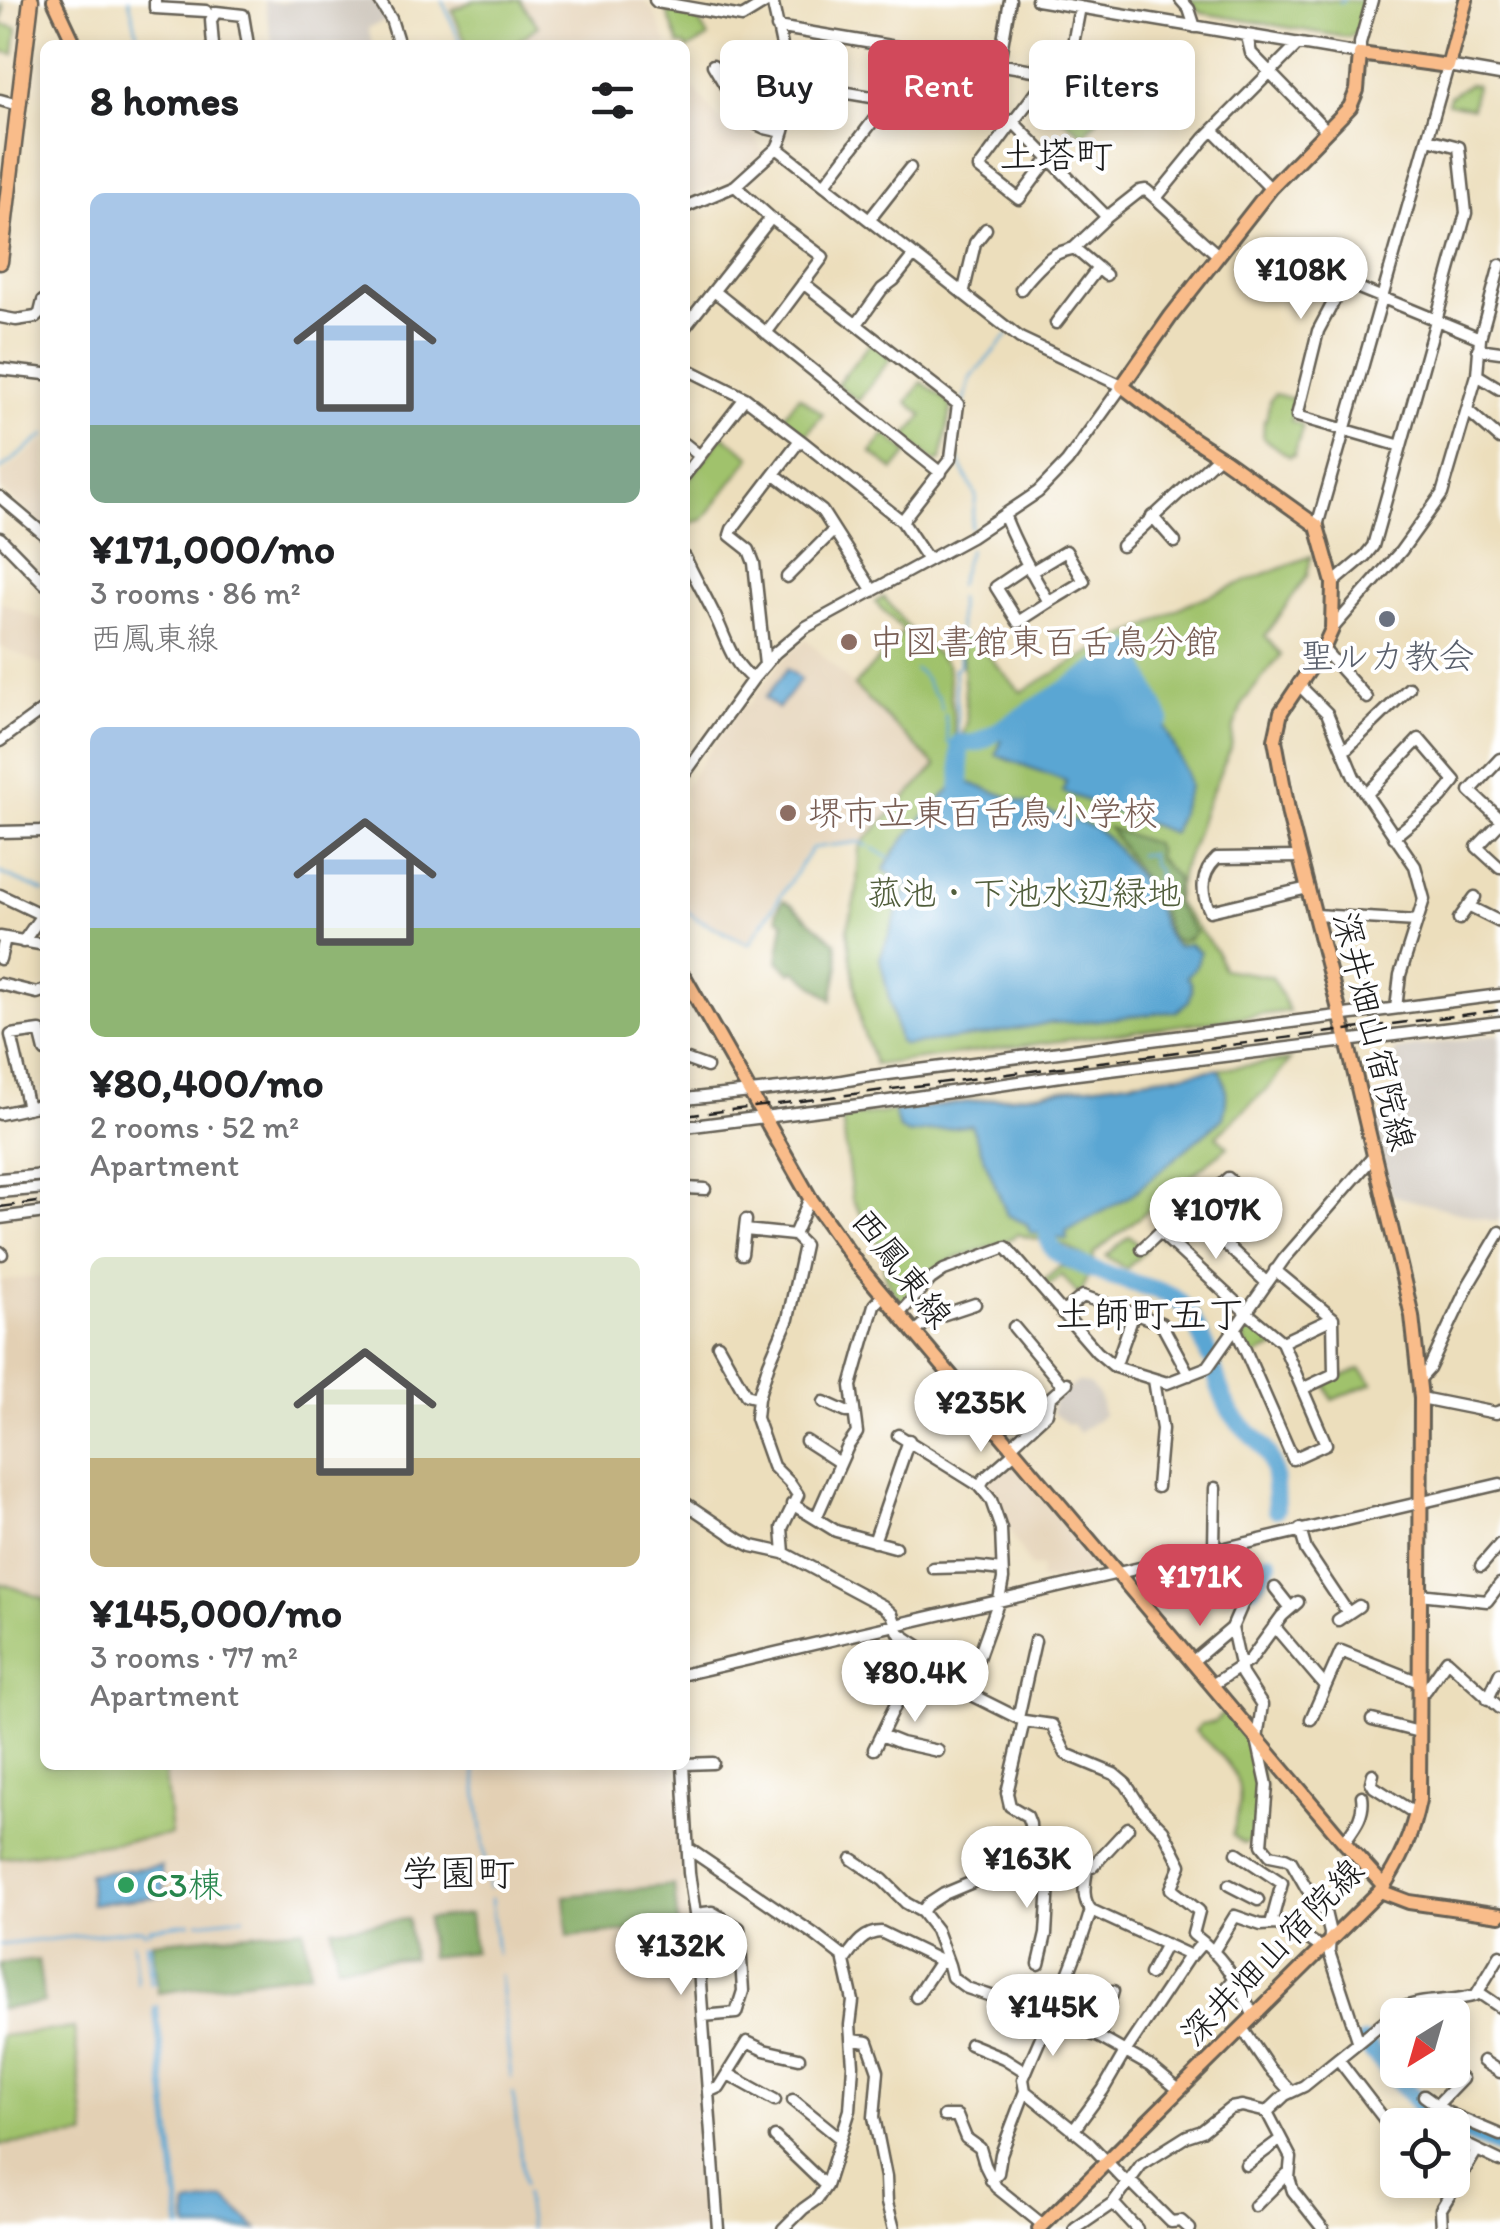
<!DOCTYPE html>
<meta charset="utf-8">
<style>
:root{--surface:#fff;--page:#f6f6f6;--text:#202124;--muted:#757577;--accent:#d1495b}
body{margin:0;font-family:Itim,"Klee One",sans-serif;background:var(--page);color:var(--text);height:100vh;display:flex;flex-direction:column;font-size:38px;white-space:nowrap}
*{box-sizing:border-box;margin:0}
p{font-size:32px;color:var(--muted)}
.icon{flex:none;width:55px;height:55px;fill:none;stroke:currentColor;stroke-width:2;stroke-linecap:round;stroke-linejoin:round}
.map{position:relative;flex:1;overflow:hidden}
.panel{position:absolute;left:40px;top:40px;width:650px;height:1730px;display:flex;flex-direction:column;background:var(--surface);border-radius:15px;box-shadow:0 5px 15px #0003}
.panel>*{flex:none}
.banner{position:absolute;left:720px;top:40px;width:630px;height:90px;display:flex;gap:20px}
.needle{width:65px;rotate:217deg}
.controls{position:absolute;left:1380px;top:1998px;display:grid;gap:20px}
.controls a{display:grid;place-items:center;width:90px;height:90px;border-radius:15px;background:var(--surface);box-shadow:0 5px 15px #0003;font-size:50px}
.price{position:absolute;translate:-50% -85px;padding:0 22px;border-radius:35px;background:#fff;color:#222;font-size:32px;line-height:65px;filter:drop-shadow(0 2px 5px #0008)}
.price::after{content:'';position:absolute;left:50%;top:60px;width:30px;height:22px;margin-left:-15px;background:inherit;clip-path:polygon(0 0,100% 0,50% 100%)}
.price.on{background:var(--accent);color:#fff}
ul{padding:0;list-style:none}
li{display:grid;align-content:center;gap:20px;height:530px;padding:0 50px}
li span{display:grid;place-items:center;height:310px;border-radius:15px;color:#555}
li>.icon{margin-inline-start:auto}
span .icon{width:180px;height:180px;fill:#fffc;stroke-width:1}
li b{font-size:42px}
h2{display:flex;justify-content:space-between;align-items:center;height:120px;padding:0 50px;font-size:42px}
.tag{padding:0 35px;border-radius:15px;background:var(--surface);box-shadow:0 5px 15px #0003;font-size:35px;line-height:90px}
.tag.on{background:var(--accent);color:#fff}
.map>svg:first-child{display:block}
.built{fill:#e3d0b4}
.industrial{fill:#cbc3b8}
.green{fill:#a0c26c;stroke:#5e6f44;stroke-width:2.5}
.forest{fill:#80a860;stroke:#4e623e;stroke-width:2.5}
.water{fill:#5aa6d3;stroke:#3b6178;stroke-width:2.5}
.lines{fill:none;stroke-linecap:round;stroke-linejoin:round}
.stream{stroke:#5aa6d3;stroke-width:2.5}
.river{stroke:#5aa6d3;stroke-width:18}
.minor-casing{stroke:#656054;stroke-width:15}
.major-casing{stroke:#656054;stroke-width:18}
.highway-casing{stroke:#656054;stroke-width:19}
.minor{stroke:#fff;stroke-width:10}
.major{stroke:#f9bc8a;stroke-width:12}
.highway{stroke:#f9bc8a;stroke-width:14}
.rail{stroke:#1c1c1c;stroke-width:2.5;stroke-dasharray:15 8;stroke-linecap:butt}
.worship-dot{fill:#6b7280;stroke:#fff;stroke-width:4}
.education-dot{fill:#8d6e63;stroke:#fff;stroke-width:4}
.leisure-dot{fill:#2e9e5b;stroke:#fff;stroke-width:4}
.labels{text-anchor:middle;stroke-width:8;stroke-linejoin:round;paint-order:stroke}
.education-label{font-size:35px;fill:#785e54;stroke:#fff;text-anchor:start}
.worship-label{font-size:35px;fill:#5b616d;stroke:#fff}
.park-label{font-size:35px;fill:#515e3c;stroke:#fff}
.street-label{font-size:35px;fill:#1c1c1c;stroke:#fff}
.leisure-label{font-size:35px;fill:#27864d;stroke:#fff;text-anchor:start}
.neighbourhood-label{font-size:38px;fill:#1c1c1c;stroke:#fff}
</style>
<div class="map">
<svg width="1500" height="2229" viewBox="0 0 1500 2229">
<rect width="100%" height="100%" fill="#fff"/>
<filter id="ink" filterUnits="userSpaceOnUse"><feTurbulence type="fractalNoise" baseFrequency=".01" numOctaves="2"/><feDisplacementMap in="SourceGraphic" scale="20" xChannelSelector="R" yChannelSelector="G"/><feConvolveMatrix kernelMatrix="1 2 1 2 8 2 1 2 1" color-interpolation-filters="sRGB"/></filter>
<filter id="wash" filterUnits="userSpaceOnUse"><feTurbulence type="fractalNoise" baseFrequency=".0048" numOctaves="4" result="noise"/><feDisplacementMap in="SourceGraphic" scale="40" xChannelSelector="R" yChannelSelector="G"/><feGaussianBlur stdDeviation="2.25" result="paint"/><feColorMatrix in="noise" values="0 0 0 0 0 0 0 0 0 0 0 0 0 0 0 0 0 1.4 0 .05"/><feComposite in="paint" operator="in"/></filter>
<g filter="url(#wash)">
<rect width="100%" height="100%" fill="#ecdebc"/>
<!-- built -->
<path class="built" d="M447,0H643L653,10L668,45H466Z
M685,77L721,122L754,134L763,153L734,176L685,199Z
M45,440V527L0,488V476Z
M0,602L45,621V666L0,646Z
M806,639L936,766L864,841L811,845L747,942L700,919L685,908V785L744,703L748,706L780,663Z
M45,1276V1765H674L707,2229H0V1281Z
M1011,1459L1105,1569L1053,1581L1039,1580L1041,1568L1030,1566L984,1485Z"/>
<!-- industrial -->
<path class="industrial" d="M264,0L282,3L295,0H375L387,21L368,28L373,45H273Z
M1500,1034V1217L1497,1222L1391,1195L1373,1127L1379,1115L1395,1119L1403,1092L1388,1077L1395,1050Z
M1079,1381L1090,1385L1100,1398L1103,1415L1079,1433L1071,1423L1068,1424L1052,1413L1053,1401Z"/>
<!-- green -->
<path class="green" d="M475,0H520L538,26L512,45H467L452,10Z
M1187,0H1368C1364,14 1363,36 1345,37L1202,13Z
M1,4L4,9L1,24L17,28L14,54L0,51Z
M667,11L696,16L708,38L688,49L685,45H679Z
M1075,50L1093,64L1071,94L1100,116L1084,135L1037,99Z
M1469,84L1476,85L1472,108L1448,103L1450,96Z
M871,342L891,358L858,401L837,384Z
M922,382L948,402L951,408L941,460L936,462L905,438L923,415L907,402Z
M1275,394L1297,400L1291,421L1303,425L1294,456L1291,455L1290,457L1263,438L1264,420H1266L1270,400Z
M799,396L823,414L806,435L783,417Z
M885,434L908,453L894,470L871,452Z
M723,435L751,457L703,520L685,524V484Z
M1311,556L1307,576L1265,636L1281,655L1243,702L1233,730L1231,748L1204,810L1192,847L1181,870L1176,902L1217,952L1223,969L1272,977L1289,1011L875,1065L861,1026L847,930L857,890L859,849L864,841L936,766L854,686L904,631L875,602L884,597L908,627L947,664L957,749L967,723L961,638H968L983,650L1021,692L1113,640L1144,628L1187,604Z
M1290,1060L1269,1087L1216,1136L1228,1147L1094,1253L1093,1262C1084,1258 1078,1253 1070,1248C1056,1240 1034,1241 1018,1234C998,1248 973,1251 951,1260C930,1269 917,1287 903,1303C889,1291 884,1273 882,1256L884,1253L852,1199L842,1118Z
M1129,1236L1145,1251L1126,1269L1106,1256Z
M1061,1266L1088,1275L1082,1292L1078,1295L1062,1275L1047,1286L1043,1281Z
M1245,1323H1250L1273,1340L1276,1347L1251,1357L1240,1331Z
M1360,1369L1373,1383L1332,1400L1325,1383Z
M0,1583L45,1599V1765H164L171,1835L0,1858Z
M1226,1711L1255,1747L1264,1788L1257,1838L1244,1844L1232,1835C1250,1779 1235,1768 1195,1731L1201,1724L1214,1722Z
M74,2028L86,2136L0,2145V2036Z"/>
<!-- forest -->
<path class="forest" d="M1109,828L1152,843L1157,848V857L1176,877L1173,903L1195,932L1188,939L1177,941L1170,936L1159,904Z
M783,900L791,904L836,943L839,966L832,1000L795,970L791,973L778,961L784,922L778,918L777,910Z
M674,1885L682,1963L656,1966L652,1929L568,1937L564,1896Z
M470,1914L474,1952L430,1957L427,1919Z
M408,1919L412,1958L337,1965L332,1928Z
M304,1928L310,1972L158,1993L152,1942Z
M38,1960L44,2003L0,2009V1964Z"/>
<!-- water -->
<path class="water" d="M1127,656L1160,726L1164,725L1186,772L1189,787L1173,833L1063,792L1066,781L996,755L1005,731Z
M787,669L801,679L778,709L765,698Z
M961,780L1095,828C1117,844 1141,880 1154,904C1163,919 1163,936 1177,946L1190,944L1200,952L1197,964L1187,977L1191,982L1192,990L1189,1001L1177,1011L1081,1022L1049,1023L980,1036L904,1045L899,1042L880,958L908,885L884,870C891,850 943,795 961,780Z
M1218,1069C1229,1084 1227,1101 1223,1118L1130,1196L1066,1232L1067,1240L1030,1232L1027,1224L1007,1215L971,1125L909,1134L899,1129L894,1112Z
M161,1866L165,1896L91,1904L88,1874Z
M225,2199L258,2229H188L187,2205Z"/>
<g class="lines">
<!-- stream -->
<path class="stream" d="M129,0L137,32
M442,0L462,45
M1340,3L1344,0
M962,412L970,379L1008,335
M955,454L976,496L971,528
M0,470L45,435
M958,585L969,549
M955,669L960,665L958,598
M915,670C927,674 927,691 938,696L942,709
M945,715L948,743H959L954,668
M873,848L889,858
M1138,855L1150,854L1152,864L1158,871L1157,887L1160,895L1154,904
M0,873L45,892
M685,910L699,920L749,944L812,848L859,842L868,846
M474,1765L489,1888
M491,1899L497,1954
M198,1922L244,1917
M149,1931L150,1928L190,1923
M133,1943L137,1983
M146,1943L151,1984
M150,1943L155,1984
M0,1945L142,1929L145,1932
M500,1975L511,2078
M157,2006L183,2229
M154,2007L180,2229
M513,2093L524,2185
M525,2194L530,2229"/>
<!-- river -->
<path class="river" d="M973,743L980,742L1129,650L1161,719L1157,721
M958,800L961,780L959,743H966
M1047,1216C1048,1226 1046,1239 1052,1248C1065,1265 1142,1285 1166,1293C1190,1304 1199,1333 1209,1356
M1214,1370C1220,1389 1225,1408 1239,1422C1250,1435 1264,1443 1270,1459C1276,1474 1275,1493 1276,1509
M1252,1587L1269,1562
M1364,2043L1424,2109L1447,2125
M1452,2127L1500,2146"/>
</g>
</g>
<g filter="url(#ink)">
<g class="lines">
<!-- minor casing -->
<g class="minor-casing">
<path id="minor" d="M155,0V8L206,11
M379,0L391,19L399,45
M655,0L657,2L742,17L770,0
M1037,0L1360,54V43L1372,0
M1181,0L1189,9L1195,27
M777,27L1051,73
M1247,36L1251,53L1326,130
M213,45L211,20L216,12L243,15L248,45
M999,63L1010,0
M713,65L745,119L765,128L783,132
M788,83L1003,119L1013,122L1073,44L1080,7
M0,100L18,105
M1213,130L1271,189
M1049,159L1019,199L979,168L1013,122L1107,217
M825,184L889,100
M735,186L771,218L823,257L766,333
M1156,198L1205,138L1298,44
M685,207L735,186L777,148C801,104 781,45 772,0
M870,219L910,168
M1106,275L1074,248L1107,217L1140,191L1146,190C1171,211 1193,234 1218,255
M803,283L958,404L951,458L902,521
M1021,289C1028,279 1048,257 1058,253C1063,251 1069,250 1074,248
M714,291L941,473
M963,294L975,243L986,229
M0,317L16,320L36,317L40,313L43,301H45
M1056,323L1098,268
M857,324L882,289L894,280L914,255
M685,327L771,218
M1478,349L1500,352
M685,368L745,398L804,443L902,521L928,560
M0,369L45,374
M1477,375L1500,389
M1467,410L1500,439
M685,444L700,456
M1401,446L1297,416L1318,331L1344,282L1480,338
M774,474L822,511L873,591
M685,475L745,398
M0,497L45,535
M1152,516L1175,542
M1005,517C1017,547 1032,574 1049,602L1084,581L1066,551L1031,572
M1317,526L1448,66L1500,75
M0,538L45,584
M1122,546L1219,456
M685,557C694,577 706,597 715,616C727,640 731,663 753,679
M1027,566L996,587L1018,622L1049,602
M787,577L834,530
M1333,583L1365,556L1373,546L1466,213L1459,147L1428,139
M1332,629L1401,551L1442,494L1477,375L1480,338L1500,265
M1323,649L1367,698
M765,665L754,563L749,550L730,535L732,529L800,440
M1298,684L1327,713L1354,777L1415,866L1424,899L1400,975L1396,1008
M0,741L45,708
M1344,751L1409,688
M1500,759L1470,791L1500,819
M685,773L753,679L775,653L806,627L971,537L1038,492L1067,462L1122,386L1020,338L777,148
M1366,795L1419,739L1455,781L1441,798L1394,837
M1500,823L1477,847L1500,868
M0,832L45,831
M1300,857L1217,858C1201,873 1200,892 1210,911L1308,888
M0,895L42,915L23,942
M1468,906L1500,922
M1315,915L1417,921
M1459,919L1475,897
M0,937L45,945
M0,959L5,938
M0,984L37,993L45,990
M685,1059L707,1067
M685,1099L825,1084L865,1077L1500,995
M28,1108L11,1035L40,1031L45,1051
M0,1114L45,1104
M685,1127L875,1103L1061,1076L1500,1022
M0,1179L45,1175
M685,1188L705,1189
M0,1192L45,1188
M1192,1213L1266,1282
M0,1218L45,1212
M745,1230L794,1235
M1142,1249L1160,1232L1167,1239
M0,1252L2,1254
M742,1254L746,1220
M1275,1270L1333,1318L1334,1374L1302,1389
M1062,1313L1083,1296L1161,1323L1189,1375
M899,1314L931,1279L944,1270L1006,1247L1097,1352L1115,1367L1167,1383L1208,1367L1284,1259L1373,1157
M1014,1327L1063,1386
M1235,1327L1293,1459L1326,1444L1282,1342L1246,1312L1167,1239L1228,1178L1238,1188
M914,1333L930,1319L975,1304
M1282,1342L1333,1318
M718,1345L746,1395L758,1398
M1115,1367L1134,1313
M1154,1380L1162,1429L1157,1487
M1419,1380L1429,1369L1469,1284L1500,1232
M1421,1398L1496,1413L1500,1411
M824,1402L846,1412H854
M898,1435L980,1486L991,1500L1001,1529L1003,1579L999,1600L966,1692
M806,1441L840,1463
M1010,1447L1047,1413L1050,1398L1067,1383
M980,1486L984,1479L1015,1452
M685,1503L740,1540L752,1546L784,1553L883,1606L892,1614L899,1633L926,1651L948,1679L966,1692L1024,1721L1052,1725L1066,1754L1114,1774L1126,1784L1142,1809L1163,1830L1181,1865L1171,1889L1199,1911L1193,1934C1228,1961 1234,1979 1254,2016
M792,1504L836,1531L895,1547
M816,1518L848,1446L857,1433L851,1386L874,1305L883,1295
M1300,1529L1306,1550L1348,1613
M874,1542L909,1440
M1214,1549L1215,1488
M784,1553L782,1528L798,1495L789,1482L773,1466L756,1418L758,1398L769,1363L788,1319L804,1245L794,1235L810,1198
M1186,1556L1190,1585L1212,1596
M1481,1566L1500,1544
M933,1568L975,1567L1002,1570
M1254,1586L1242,1605L1232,1628L1242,1674L1262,1705L1257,1739L1267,1785L1262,1845L1270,1855L1285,1858L1291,1861L1307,1889L1325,1912L1330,1933L1329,1952L1358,2040
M1275,1588L1290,1607
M1419,1594L1487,1601L1500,1584
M1338,1620L1359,1606
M1274,1626L1325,1686
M1193,1661L1232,1628
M685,1674L1500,1484
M1212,1685L1250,1660L1282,1616L1298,1602
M1419,1692L1426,1690L1447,1660L1500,1708
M1488,1699L1500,1673
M1018,1718L1035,1641
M1311,1719L1341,1651L1419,1682
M1372,1720L1419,1732
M1024,1721L1007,1793L1010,1806L1027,1816L1030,1824L1032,1867
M881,1735L901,1743L938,1751
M874,1749L894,1708L926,1651
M685,1764L713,1763
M683,1765L689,1873L695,1914L718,2229
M1373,1774L1371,1782L1374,1787L1416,1814
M1344,1842C1355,1827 1365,1815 1362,1796
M689,1849L814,1934L845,1958
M1237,1853L1282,1883L1271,1924
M852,1859L883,1880L906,1903L922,1912L936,1930L949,1965
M1087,1869C1085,1883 1081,1898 1091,1910L1191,1956L1203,1942
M1229,1885L1258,1900
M1091,1910C1074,1968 1046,2023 1023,2079L1025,2091L1088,2142L1127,2183
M922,1912L927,1905L944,1894L999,1871L1044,1866L1092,1867L1128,1828
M695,1914L712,1912L739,1928L743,1991L736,2013L703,2016
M1214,1950L1235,1916L1261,1925L1276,1924L1298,1932L1322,1948
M1039,1964L1046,1934L1050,1866
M1150,1974L1166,1944
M1478,1992L1500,2007
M1219,1996L1234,1978
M916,1997L940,1961
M1242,2028L1269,2068L1291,2092
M1099,2037L1113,1991
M852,2040L868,2042L878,2071L874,2117L886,2177L887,2203L894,2229
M970,2044L1004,2058L1026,2072
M1338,2059L1398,2137
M1483,2061L1500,2072
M728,2074L775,2100
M708,2092L719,2087L747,2042L764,2050L799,2058
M1424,2096L1448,2113L1500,2135
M793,2100L840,2138
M1436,2106L1462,2079
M1267,2112L1285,2095L1304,2086L1398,2010C1422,1998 1450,2003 1476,1995L1500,1955
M944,2116H957L966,2138L980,2148L985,2165L996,2187L1043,2225
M1417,2117L1427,2125
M1073,2131L1103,2090L1125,2052L1189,1956
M775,2137L826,2186
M1452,2138L1500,2161
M1246,2165L1281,2139
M991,2180L998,2173L1001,2154L1025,2091
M1129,2180L1171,2222L1181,2221L1190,2229
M1255,2206L1289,2172
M783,2229L803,2209L817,2199L826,2186L850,2110L853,2065L850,2025L853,2001L844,1961C854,1947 863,1932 881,1932L949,1965L952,1977L967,1988L1049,2015L1072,2028L1099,2037L1150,2066L1179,2090
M1075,2229L1113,2203
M1137,2229L1113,2203L1141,2165L1187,2136L1202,2131L1231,2108L1242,2106L1267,2112L1291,2158L1289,2178L1293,2191L1323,2229
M1442,2229L1441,2209L1477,2150"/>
</g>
<!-- major casing -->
<g class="major-casing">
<path id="major" d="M54,0L75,45
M685,978L810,1198L857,1264L1344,1842L1384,1886
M1380,1891L1409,1902L1500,1915
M1039,2229L1380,1891C1400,1862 1412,1835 1419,1800L1421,1398L1412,1316L1347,1041L1289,815L1275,740L1281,712L1323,649L1332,629L1333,583L1317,526L1219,456L1182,432L1122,386L1171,316L1271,188L1350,107L1357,90L1360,54L1448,66L1466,0"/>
</g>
<!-- highway casing -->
<g class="highway-casing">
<path id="highway" d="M0,262L31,0"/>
</g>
<!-- minor -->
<use href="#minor" class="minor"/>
<!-- major -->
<use href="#major" class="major"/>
<!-- highway -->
<use href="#highway" class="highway"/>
<!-- rail -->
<path class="rail" d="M685,1116L1500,1010
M0,1207L45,1201"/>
</g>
</g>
<!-- markers -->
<circle class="worship-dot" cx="1387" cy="619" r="10"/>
<g class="education-dot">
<circle cx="849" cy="642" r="10"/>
<circle cx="788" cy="813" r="10"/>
</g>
<circle class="leisure-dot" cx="126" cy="1885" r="10"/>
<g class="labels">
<!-- education labels -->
<g class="education-label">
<text x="869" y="654">中図書館東百舌鳥分館</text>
<text x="808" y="825">堺市立東百舌鳥小学校</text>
</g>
<!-- worship labels -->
<g class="worship-label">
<text x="1387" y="668">聖ルカ教会</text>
</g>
<!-- park labels -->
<g class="park-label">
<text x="1024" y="905">菰池・下池水辺緑地</text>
</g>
<!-- street labels -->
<g class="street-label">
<text transform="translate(1374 1031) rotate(76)" y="12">深井畑山宿院線</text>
<text transform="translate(902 1268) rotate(52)" y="12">西鳳東線</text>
<text transform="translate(1272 1952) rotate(-46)" y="12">深井畑山宿院線</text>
</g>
<!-- leisure labels -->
<g class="leisure-label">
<text x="146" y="1897">C3棟</text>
</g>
<!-- neighbourhood labels -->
<g class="neighbourhood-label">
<text x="1056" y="168">土塔町</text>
<text x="1150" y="1327">土師町五丁</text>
<text x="458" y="1886">学園町</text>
</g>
</g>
</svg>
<div class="controls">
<a><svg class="needle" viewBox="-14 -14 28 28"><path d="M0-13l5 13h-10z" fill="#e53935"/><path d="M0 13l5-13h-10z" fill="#757577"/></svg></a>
<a><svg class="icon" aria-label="locate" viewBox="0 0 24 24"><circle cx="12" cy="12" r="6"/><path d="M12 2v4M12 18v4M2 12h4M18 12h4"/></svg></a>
</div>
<b class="price" style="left:1301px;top:322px">¥108K</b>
<b class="price" style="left:1216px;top:1262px">¥107K</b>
<b class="price" style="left:981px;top:1455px">¥235K</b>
<b class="price on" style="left:1200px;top:1629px">¥171K</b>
<b class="price" style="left:915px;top:1725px">¥80.4K</b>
<b class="price" style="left:1027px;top:1911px">¥163K</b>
<b class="price" style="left:681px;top:1998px">¥132K</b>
<b class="price" style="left:1053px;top:2059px">¥145K</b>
<div class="banner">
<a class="tag">Buy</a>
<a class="tag on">Rent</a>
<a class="tag">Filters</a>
</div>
<section class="panel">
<h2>8 homes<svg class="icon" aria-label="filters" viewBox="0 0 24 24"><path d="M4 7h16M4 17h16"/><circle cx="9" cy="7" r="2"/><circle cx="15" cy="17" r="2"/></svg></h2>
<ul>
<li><span style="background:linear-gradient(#a9c7e8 75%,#7fa58c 0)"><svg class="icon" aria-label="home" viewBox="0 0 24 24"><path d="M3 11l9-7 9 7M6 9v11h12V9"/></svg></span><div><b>¥171,000/mo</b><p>3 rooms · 86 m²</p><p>西鳳東線</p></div></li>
<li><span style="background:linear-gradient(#a9c7e8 65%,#8fb573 0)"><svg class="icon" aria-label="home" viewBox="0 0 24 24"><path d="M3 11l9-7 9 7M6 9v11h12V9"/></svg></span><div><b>¥80,400/mo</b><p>2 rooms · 52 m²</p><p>Apartment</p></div></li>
<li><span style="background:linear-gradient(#dfe7d0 65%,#c2b280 0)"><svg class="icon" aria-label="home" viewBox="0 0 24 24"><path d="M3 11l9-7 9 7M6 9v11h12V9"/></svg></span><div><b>¥145,000/mo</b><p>3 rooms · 77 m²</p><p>Apartment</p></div></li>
</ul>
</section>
</div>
